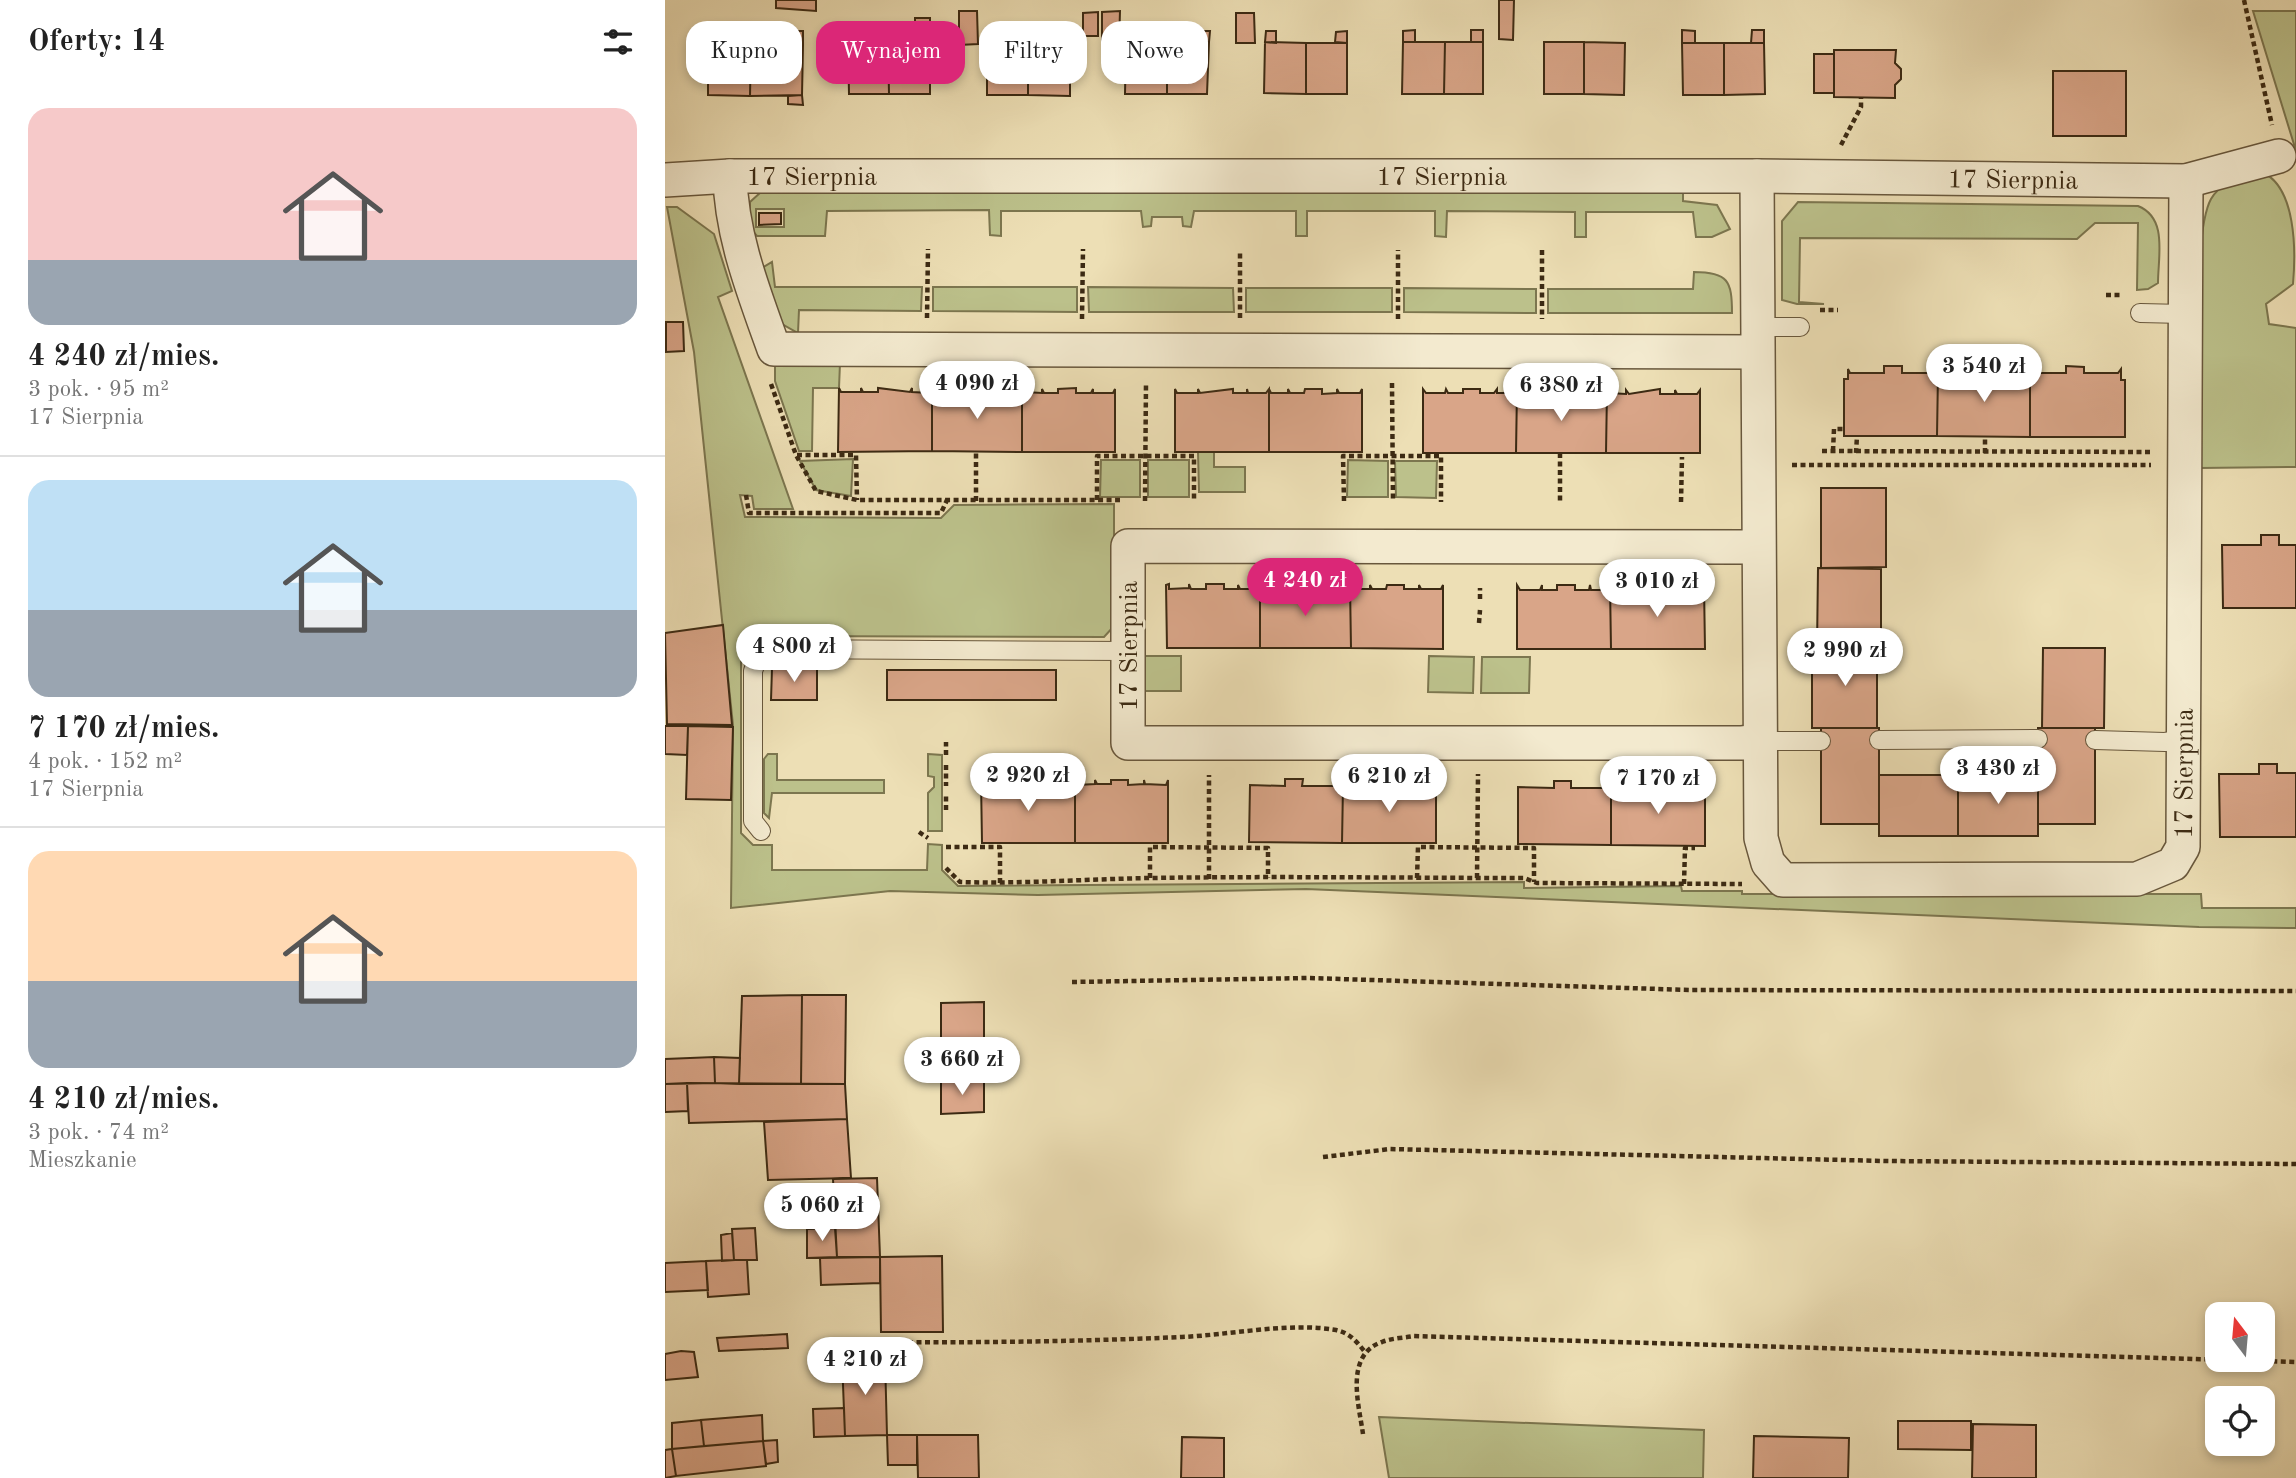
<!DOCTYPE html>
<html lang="pl">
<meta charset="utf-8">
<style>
:root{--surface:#fff;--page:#f6f6f6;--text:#222;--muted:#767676;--line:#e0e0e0;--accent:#db2777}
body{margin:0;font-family:"Old Standard TT",serif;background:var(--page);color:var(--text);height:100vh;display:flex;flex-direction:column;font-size:26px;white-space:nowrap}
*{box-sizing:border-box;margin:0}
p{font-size:23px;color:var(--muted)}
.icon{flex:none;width:38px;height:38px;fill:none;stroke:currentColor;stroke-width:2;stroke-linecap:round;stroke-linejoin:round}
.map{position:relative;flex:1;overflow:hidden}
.panel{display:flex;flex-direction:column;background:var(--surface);width:665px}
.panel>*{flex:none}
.hud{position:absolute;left:21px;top:21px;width:665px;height:63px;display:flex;gap:14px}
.needle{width:46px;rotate:344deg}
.tools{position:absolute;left:1540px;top:1302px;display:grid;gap:14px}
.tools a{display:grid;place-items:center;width:70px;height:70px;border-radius:14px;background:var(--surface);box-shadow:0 4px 10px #0003;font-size:35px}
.price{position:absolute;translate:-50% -60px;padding:0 16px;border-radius:24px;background:#fff;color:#222;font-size:23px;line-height:46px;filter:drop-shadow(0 2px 4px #0008)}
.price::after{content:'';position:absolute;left:50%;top:42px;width:21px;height:16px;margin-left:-10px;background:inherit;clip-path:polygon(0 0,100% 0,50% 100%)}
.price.selected{background:var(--accent);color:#fff}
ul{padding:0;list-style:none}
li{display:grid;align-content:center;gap:14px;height:371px;padding:0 28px}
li+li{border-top:2px solid var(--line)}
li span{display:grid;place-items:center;height:217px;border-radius:21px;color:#555}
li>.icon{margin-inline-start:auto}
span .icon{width:126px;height:126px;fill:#fffc;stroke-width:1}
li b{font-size:30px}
h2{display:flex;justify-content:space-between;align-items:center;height:84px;padding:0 28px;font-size:30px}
.pill{padding:0 24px;border-radius:21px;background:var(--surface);box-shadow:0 4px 10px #0003;font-size:24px;line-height:63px}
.pill.selected{background:var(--accent);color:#fff}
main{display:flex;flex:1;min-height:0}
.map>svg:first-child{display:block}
.green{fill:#bcc18b;stroke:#7c764f;stroke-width:2;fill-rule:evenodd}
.building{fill:#d9a588;stroke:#3c2a13;stroke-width:2}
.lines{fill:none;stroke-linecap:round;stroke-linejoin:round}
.service-casing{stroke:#68573c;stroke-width:20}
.minor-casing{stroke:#68573c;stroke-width:36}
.path{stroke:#3c2a13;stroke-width:4.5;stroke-dasharray:5 3.5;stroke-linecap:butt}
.service{stroke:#f3eacf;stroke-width:18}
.minor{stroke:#f3eacf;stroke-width:33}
.labels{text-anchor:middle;stroke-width:5;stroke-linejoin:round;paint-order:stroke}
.street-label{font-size:26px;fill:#3c2a13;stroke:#f3eacf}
</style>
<main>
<section class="panel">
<h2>Oferty: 14<svg class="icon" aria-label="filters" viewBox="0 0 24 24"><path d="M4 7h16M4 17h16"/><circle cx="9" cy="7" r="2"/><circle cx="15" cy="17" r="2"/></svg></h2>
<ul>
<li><span style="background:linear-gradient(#f6c9c9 70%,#9aa5b1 0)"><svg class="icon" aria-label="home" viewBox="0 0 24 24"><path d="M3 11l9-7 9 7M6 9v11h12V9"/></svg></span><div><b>4 240 zł/mies.</b><p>3 pok. · 95 m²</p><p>17 Sierpnia</p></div></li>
<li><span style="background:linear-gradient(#bfe0f5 60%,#9aa5b1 0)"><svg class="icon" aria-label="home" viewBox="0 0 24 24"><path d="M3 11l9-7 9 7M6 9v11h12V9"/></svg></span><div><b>7 170 zł/mies.</b><p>4 pok. · 152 m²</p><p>17 Sierpnia</p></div></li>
<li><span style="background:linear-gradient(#ffd9b3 60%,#9aa5b1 0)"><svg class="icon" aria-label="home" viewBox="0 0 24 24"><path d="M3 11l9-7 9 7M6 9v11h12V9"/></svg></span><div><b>4 210 zł/mies.</b><p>3 pok. · 74 m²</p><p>Mieszkanie</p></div></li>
</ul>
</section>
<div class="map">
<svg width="1631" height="1478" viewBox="0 0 1631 1478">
<rect width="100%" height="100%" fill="#eddfb5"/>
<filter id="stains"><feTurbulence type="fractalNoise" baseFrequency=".00286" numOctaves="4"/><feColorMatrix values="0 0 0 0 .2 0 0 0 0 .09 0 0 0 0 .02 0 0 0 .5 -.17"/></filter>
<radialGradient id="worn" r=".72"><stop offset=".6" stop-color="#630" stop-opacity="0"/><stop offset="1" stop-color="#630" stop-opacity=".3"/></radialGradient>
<!-- green -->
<path class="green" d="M1588,11H1631V151Z
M1597,172C1631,187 1631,250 1628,284L1601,304L1604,324L1631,328V467L1535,468C1535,415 1525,237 1546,199C1557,180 1578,178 1597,172Z
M1018,191V201L1052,205L1065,229L1047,237H1031L1028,212H921V237H910V212L782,211L781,237L770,236V211H642V236H631V211H529L526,227L518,226L517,217H487L486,226L478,227L476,211H336V236L325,235L324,210L162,211L160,236H92L84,227L85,202L96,192ZM119,209V227H91V209Z
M1133,202L1473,206C1503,218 1493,256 1493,283L1483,289L1472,290L1473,223H1430L1412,239L1135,238L1134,302L1159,304H1132L1117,300V221Z
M2,207H12L49,234L67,291L53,297L128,509H89L87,496L75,495L80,517L276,518L289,505L449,504V626L439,637L101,636L94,642L87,637L76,649L82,655L76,661V833L88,845H107V870H262L263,844L277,845V870L293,886L859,882V888L1016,886L1017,891H1077V894H1536L1537,908H1631V928L1534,927L641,889L373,895L225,891L66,908L68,725L29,352Z
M107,262L110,287H257L256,311L134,310L133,333L117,324L97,268Z
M1029,272C1063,272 1067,281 1067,313H883V289H1028Z
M268,287H412V312L268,311Z
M423,287L568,288L569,312H424Z
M581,288H727V312H581Z
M739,288L871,289V313L739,312Z
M110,362L175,363L174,388H148L147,451H134L110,381Z
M533,452H549V467H580V492H534Z
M188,459L186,496L151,490L135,461Z
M436,460H475V497H435Z
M483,460H524V497H483Z
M683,460L723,461V497H682Z
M730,461H772L771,498L731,497Z
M476,656H516V691H476Z
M764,656L809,657L808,693L763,692Z
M817,657H865L864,693H816Z
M103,754H112V780H219V793H107L104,818L99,813V759Z
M263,754L277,755V831H263V793L269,787V777L263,776Z
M714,1417L1039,1430L1038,1478H724Z"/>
<!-- building -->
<path class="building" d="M111,0H151V11L111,8Z
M834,0H849L848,40L834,39Z
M294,11H312L313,44L294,45Z
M455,11L454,45H437V12Z
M433,12V36H418V13Z
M571,13H589L590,43H571Z
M250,18H265V40L250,41Z
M56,30V44H43V31Z
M750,30V42H738V31Z
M806,30H818V42H806Z
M1017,30L1030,31V43H1017Z
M1087,30H1099V43H1086Z
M127,31H138V45L127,44Z
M182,31H195V41H183Z
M322,31H334V43H322Z
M394,31H405V43H393Z
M532,31H545L544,42H532Z
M601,31H611V43L600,42Z
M682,31V43L670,42L671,32Z
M265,40V94H224L223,41Z
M183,41H223L224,94H184Z
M461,42H502V94H460Z
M502,42H544L542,94H502Z
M600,42L641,43V94L599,93Z
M738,42H780L779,94H737Z
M780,42H818V94H779Z
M879,42H919V94H879Z
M919,42L960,43L959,95L919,94Z
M322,43H363V95H322Z
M363,43H405V96L363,95Z
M641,43H682V94H641Z
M1017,43H1059V95H1018Z
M1059,43H1099L1100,94L1059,95Z
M43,44H86L85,96L43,95Z
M86,44L138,45L137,95L85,96Z
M1169,50H1231L1230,63L1236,69V79L1230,85V98L1169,97Z
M1149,54H1169V93H1149Z
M1388,71H1461V136H1388Z
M137,95L138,105L123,104V96Z
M94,213H116V224L94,225Z
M1,322H18L19,351L1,352Z
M1219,366H1237V373H1273L1272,436H1179V379H1183V369L1185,373H1219Z
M1310,366H1328V373H1365V437L1272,436L1273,373H1310Z
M1401,366L1419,367V373H1453L1456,369V380H1460V437H1365V373H1401Z
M174,388L176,392H196V388L198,392H213V388L245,392L247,388V392L265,393L267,388V451L173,452Z
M267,388L269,393L286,392V388L288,392L303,393V389L322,388V393L335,392V388L337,392L355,393L357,388V452L267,451Z
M357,388L359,392L377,393V389L379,393H393V389L411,388V393H426L428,389V393H448L450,389V452H357Z
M510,389L512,393H533V389L535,393L568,389V393H582V389L583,393H601L604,389V452H510Z
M604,389L606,393H623V389L625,393H639L640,389H657V394L672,393V389L674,393H695L697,389V452H604Z
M758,389L761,393H780L781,389L783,393H798V389H815V393H829L832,389V393H849V389H852L851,453H758Z
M852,389L854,394L871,393L873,389V393L888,394V390L906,389V393L919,394L920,389L922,393L939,394L942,390L941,453H851Z
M944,389V393L961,394V390L964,394L995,389V394H1010V390L1012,394H1032L1035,390V453H941L942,390Z
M1156,488H1221V567L1156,568Z
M1596,535H1614V545H1631V608H1558L1557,545H1596Z
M1153,568L1216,569V648H1152Z
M504,584V589L524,588V584L526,589H541V584H559V589H573V585L575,589H593L595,585V648H502L501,585Z
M616,584V589L649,584L650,589H663L665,585V589H683L685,585L686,648H595V585L597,589H615Z
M685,585L687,589H705V585L707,589H721L722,585H739V589H754V585L756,589H776L778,585V649L686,648Z
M852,585L855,590H875L877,585V590H892V585H910V590H924L925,585L926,590H943L945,585L946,649H852Z
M945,585L948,590H966L965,585L967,590H981V586L990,585L999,586V590H1015L1016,586V590H1036L1039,586L1040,649H946Z
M58,625L67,725L2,724L0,633Z
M1147,648H1212V728H1147Z
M1378,648H1440L1439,728H1377Z
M107,668L152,669V700H106Z
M222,670H391V700H222Z
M0,726H23L22,755L0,754Z
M23,726L68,727L66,800L21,799Z
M1156,728H1214V824H1156Z
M1373,728H1430V824H1373Z
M1594,764H1612V773H1631V837H1555L1554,774H1594Z
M1214,775H1293V836H1214Z
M1293,775H1373V836H1293Z
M620,779H638L637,786H678L677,843L584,842L585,785L620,786Z
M713,779L731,780V787H771V843H677L678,786H713Z
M316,780L319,784H339L341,780V784H356L357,780H374V784H388L390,780V785L407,784L410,780V843H317Z
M410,780L412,785L430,784V780L432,784H446V780H463V785L479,784V780L480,784L501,785L503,780V843H410Z
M889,781H906V788H946V845L853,844V787L889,788Z
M982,782H1000V789H1040V846L946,845V788H982Z
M137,995H181L180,1084H136Z
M137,995L136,1084H74L77,996Z
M319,1002V1081L276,1082V1003Z
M49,1057L75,1058L74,1084L50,1083Z
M49,1057L50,1083L0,1084V1059Z
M319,1081V1112L276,1114V1082Z
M22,1083L23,1111L0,1112V1084Z
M22,1083L180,1084L182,1119L24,1123Z
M182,1119L186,1178L103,1180L99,1122Z
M212,1178L215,1257H172L168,1179Z
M90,1228L92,1260H69L67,1229Z
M170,1228L172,1257L142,1258V1229Z
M67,1233L69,1260L57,1261L56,1235Z
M277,1256L278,1332H216L215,1257Z
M215,1257V1283L156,1285L155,1258Z
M69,1260H82L84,1294L43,1297L41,1261Z
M41,1261L43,1290L0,1292V1263Z
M122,1334L123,1348L54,1351L52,1338Z
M16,1351L29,1352L33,1377L0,1380V1354Z
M220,1358L222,1435L180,1436L177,1359Z
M179,1408L180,1436L149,1437L148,1409Z
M97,1415L98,1441L39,1446L36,1420Z
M36,1420L39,1446L7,1449V1423Z
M1233,1421H1306V1450L1233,1449Z
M1308,1424L1371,1425V1478H1307Z
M222,1435H252V1465H223Z
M252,1435H313L314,1478H253Z
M1089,1436L1184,1438L1183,1478H1088Z
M517,1437L559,1438V1478H516Z
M112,1440L113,1462L101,1464L98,1441Z
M98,1441L101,1466L11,1476L7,1449Z
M7,1449L11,1476L0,1478V1450Z"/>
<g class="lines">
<!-- service casing -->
<g class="service-casing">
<path id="service" d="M1475,313L1519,314
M1092,327H1135
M1214,740L1373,739
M1430,740L1500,742L1520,739
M1096,741H1156
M96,831L88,821V671L92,660L104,649L463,651"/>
</g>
<!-- minor casing -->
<g class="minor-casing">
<g id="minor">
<path d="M65,176C66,235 89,293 109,349L1091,352"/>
<path id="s1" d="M1092,176L1096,838L1103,863L1118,880L1472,879L1508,864L1518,847L1521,181"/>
<path id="s2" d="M0,180L65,176H1092L1521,181L1614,156"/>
<path d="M1092,547L463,546V743H1077L1096,741"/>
</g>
</g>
<!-- path -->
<path class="path" d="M1579,0L1607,125
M1176,145L1196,107V97
M877,250V319
M1441,295H1455
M1155,310H1173
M262,318L263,249
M575,318V250
M417,319L418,249
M733,319V250
M727,383L728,501
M106,384L131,455L151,491L192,500H455
M1157,451L1486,452
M1168,451L1169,429H1179
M895,453V501
M1191,453L1192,436
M1320,453V437
M132,455H191L192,500
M1127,465H1486
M81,495L84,513H276L282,500
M432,500V456H529V501
M311,501V452
M480,501L481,383
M679,501L678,456H776V502
M1016,502L1017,457
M815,599V588
M814,623L815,610
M281,755V742
M281,765V786
M281,810V796
M254,832L263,838
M281,847H335V883
M281,868L295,882C359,884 422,879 486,878C610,876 735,878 859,878L872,883L1077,884
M485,878V847L603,848V878
M752,878L753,847L869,848V882
M812,878L813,774
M544,879V775
M1019,884L1020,848H1030
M407,982L643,978L1026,990L1631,991
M658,1157L725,1149L1219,1161L1631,1164
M175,1342C289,1343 403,1342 517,1337C564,1335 624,1322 671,1330C685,1333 692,1342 700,1352
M698,1434C694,1405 679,1355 717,1342C727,1338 739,1338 749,1336L1631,1362"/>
<!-- service -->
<use href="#service" class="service"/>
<!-- minor -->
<use href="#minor" class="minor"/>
</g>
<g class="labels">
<!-- street labels -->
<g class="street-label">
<text dy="9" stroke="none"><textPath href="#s2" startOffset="147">17 Sierpnia</textPath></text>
<text dy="9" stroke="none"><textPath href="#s2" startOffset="777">17 Sierpnia</textPath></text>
<text dy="9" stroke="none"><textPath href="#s2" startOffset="1348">17 Sierpnia</textPath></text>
<text transform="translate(463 646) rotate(-90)" y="9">17 Sierpnia</text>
<text dy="9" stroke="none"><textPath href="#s1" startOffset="1197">17 Sierpnia</textPath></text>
</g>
</g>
<rect width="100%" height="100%" filter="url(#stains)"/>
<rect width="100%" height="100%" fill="url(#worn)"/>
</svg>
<div class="tools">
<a><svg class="needle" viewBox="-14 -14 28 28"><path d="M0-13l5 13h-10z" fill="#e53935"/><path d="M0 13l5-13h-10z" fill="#767676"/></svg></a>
<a><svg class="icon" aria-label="locate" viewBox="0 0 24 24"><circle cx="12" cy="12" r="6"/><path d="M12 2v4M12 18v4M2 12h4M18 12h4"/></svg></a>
</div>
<b class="price" style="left:1319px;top:404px">3 540 zł</b>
<b class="price" style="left:312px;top:421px">4 090 zł</b>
<b class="price" style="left:896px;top:423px">6 380 zł</b>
<b class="price selected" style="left:640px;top:618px">4 240 zł</b>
<b class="price" style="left:992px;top:619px">3 010 zł</b>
<b class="price" style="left:129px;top:684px">4 800 zł</b>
<b class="price" style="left:1180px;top:688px">2 990 zł</b>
<b class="price" style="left:1333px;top:806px">3 430 zł</b>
<b class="price" style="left:363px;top:813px">2 920 zł</b>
<b class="price" style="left:724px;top:814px">6 210 zł</b>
<b class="price" style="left:993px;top:816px">7 170 zł</b>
<b class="price" style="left:297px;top:1097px">3 660 zł</b>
<b class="price" style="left:157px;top:1243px">5 060 zł</b>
<b class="price" style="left:200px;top:1397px">4 210 zł</b>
<div class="hud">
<a class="pill">Kupno</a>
<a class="pill selected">Wynajem</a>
<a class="pill">Filtry</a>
<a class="pill">Nowe</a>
</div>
</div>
</main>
